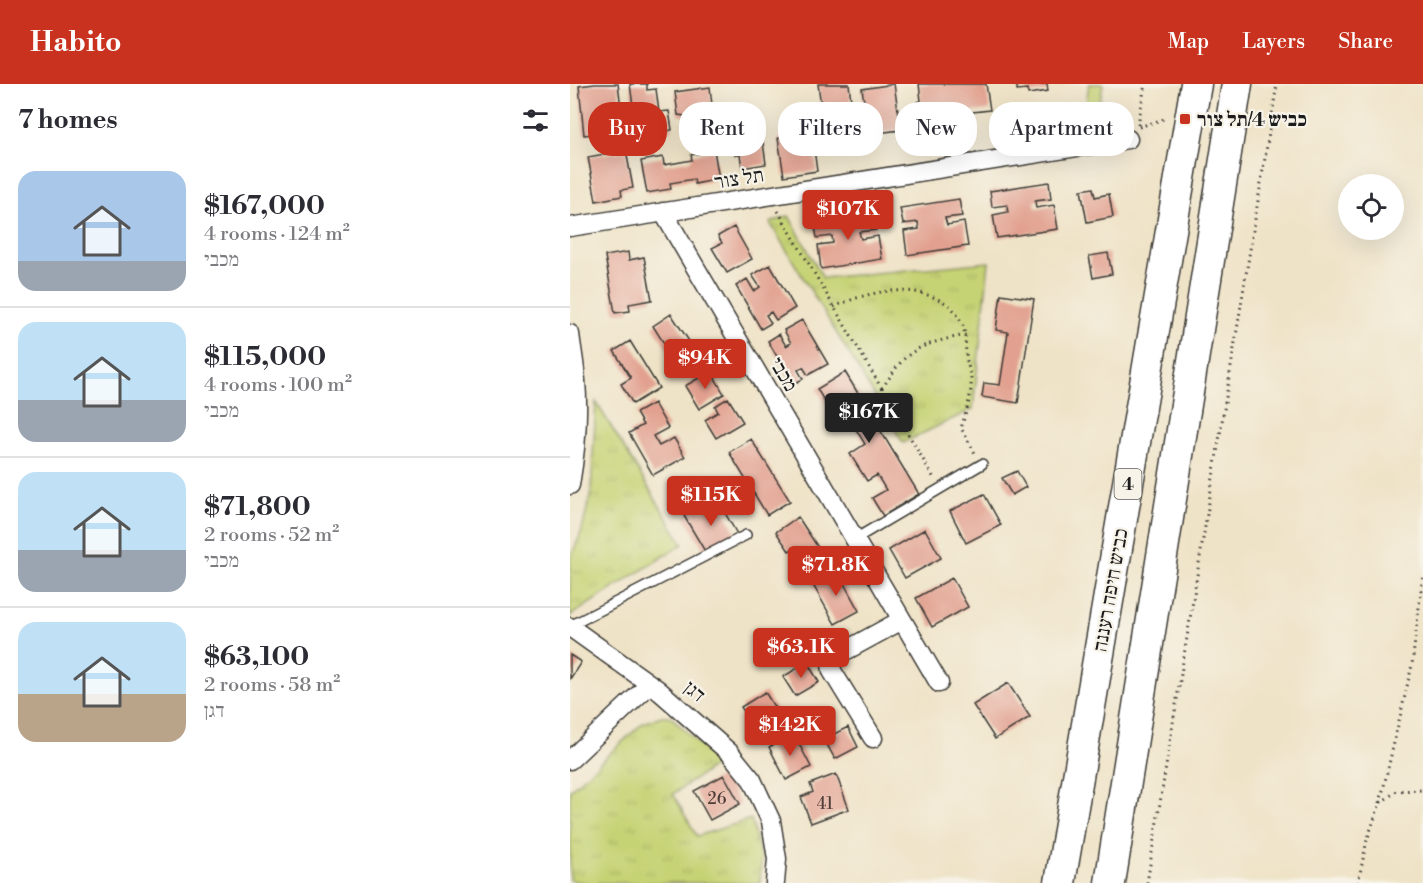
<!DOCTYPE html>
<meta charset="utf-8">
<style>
:root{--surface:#fff;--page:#f2f2f3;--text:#2b2b33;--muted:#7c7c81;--line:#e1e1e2;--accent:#c8321e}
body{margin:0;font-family:"Libre Bodoni","Frank Ruhl Libre",serif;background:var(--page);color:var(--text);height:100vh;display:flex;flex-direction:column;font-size:22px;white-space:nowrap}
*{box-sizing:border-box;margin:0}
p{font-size:20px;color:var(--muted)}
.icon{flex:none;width:33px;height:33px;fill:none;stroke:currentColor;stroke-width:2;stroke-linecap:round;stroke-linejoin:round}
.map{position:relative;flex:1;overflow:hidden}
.drawer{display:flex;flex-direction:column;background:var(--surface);width:570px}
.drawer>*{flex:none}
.top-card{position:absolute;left:18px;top:18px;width:570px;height:54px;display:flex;gap:12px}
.controls{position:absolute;left:768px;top:90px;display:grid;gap:12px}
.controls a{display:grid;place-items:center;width:66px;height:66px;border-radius:50%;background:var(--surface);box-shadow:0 6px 24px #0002;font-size:30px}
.price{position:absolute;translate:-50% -51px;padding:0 14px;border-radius:6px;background:var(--accent);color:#fff;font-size:20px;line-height:39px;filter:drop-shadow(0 2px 3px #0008)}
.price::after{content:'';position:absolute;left:50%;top:36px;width:18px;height:14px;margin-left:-9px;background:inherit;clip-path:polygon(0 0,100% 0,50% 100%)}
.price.on{background:#222;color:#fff}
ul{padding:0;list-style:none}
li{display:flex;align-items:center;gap:18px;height:150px;padding:0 18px}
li+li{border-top:2px solid var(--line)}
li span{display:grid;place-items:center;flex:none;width:168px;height:120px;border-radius:18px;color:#555}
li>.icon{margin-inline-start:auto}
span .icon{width:72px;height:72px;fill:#fffc;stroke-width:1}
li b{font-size:26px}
h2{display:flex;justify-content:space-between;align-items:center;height:72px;padding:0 18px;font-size:26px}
.pill{padding:0 21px;border-radius:24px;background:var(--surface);box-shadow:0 6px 24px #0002;font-size:21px;line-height:54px}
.pill.on{background:var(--accent);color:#fff}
header{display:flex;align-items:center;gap:36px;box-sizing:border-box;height:84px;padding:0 30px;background:var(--accent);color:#fff}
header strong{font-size:28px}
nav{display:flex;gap:33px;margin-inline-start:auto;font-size:21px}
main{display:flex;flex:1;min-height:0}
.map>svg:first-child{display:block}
.grass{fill:url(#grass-tufts);stroke:#717848;stroke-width:1.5}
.building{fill:#e2a190}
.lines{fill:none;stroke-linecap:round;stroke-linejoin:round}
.service-casing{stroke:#3c3a36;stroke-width:12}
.minor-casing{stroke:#3c3a36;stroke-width:21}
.trunk-casing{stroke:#3c3a36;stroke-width:33}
.path{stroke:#3c3a36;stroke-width:3;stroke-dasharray:1.5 4.5;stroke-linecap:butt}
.service{stroke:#fff;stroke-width:9}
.minor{stroke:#fff;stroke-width:18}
.trunk{stroke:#fff;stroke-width:30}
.poi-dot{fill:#c8321e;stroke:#f7f3e8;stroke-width:2}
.labels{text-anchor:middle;stroke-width:4.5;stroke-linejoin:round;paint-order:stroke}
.number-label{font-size:16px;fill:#4e3d39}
.shield{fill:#f7f3e8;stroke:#5e5c59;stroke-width:1.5}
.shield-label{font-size:18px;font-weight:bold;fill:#1c1c1c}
.poi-label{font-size:20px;font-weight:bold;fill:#1c1c1c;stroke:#f7f3e8;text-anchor:start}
.street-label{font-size:20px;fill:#1c1c1c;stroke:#f7f3e8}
</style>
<header>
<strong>Habito</strong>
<nav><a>Map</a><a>Layers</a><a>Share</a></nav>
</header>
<main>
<section class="drawer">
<h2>7 homes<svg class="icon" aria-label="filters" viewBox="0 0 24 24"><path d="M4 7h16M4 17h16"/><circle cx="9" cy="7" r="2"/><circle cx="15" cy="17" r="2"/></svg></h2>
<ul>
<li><span style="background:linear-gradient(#a9c7e8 75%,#9aa5b1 0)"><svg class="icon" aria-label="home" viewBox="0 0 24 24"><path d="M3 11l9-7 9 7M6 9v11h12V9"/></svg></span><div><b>$167,000</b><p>4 rooms · 124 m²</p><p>מכבי</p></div></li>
<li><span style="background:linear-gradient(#bfe0f5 65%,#9aa5b1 0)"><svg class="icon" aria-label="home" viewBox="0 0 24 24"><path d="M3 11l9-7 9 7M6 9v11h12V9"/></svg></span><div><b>$115,000</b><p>4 rooms · 100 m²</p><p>מכבי</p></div></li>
<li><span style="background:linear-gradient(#bfe0f5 65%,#9aa5b1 0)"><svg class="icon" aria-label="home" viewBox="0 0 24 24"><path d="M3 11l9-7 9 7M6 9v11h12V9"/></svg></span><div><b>$71,800</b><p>2 rooms · 52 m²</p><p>מכבי</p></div></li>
<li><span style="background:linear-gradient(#bfe0f5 60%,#b9a48a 0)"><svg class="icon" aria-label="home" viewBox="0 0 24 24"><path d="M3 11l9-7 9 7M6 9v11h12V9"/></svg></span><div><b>$63,100</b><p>2 rooms · 58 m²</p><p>דגן</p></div></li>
</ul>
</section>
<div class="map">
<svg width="853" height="799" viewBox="0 0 853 799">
<defs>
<pattern id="grass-tufts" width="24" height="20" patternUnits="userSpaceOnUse" patternTransform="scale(1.5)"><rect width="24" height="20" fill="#c6d375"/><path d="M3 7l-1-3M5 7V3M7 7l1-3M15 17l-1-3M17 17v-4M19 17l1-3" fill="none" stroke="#aab565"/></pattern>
</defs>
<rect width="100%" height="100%" fill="#f7f3e8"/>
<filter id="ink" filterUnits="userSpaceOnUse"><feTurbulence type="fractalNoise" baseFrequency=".0167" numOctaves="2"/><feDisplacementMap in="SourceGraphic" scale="12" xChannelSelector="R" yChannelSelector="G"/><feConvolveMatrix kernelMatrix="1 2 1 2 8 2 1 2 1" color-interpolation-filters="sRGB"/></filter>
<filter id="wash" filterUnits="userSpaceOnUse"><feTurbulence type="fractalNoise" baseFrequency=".008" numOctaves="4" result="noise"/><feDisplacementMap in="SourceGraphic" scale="24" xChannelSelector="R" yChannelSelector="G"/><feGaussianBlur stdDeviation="1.35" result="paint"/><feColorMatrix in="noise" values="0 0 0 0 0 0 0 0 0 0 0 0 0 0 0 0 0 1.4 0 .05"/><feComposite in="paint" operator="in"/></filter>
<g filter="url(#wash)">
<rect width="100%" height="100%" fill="#efe3c7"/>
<!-- grass -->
<path class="grass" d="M519,0H533L529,24L515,25Z
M219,132L253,194L419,178L403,325L333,359L200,139Z
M26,318L113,460L0,532V475L11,449L21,409Z
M91,632H100L125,656L147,680L103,710L127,752L181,735L191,775L190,799H15L0,796V706L73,639Z"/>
<g id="blocks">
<!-- building -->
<path class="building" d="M25,0H48L54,47L14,51L9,2Z
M60,0H77V6L86,5L89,28L99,27L102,46L67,52Z
M248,0H279L285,51L271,53L269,41L254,43Z
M324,0L331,46L299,50L292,5Z
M349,0H416L420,26L385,30L386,35L350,40L347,18L351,17Z
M447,0H477L478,7L458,10L457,5L447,6Z
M140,3L143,30L135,31L136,41L117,43L115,32L108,31L105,8Z
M192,51L196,80L172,84L170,71H165L163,55Z
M227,51L230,67L244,65L247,87L214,92L208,54Z
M56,66L63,104L51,106L52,112L26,117L18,73Z
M144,66L149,95L125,100L124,95L100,99L101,105L77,109L71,77L93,73L94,81L122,76L121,71Z
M479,98L481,115L465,117L466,124L484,121L488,145L427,154L423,131L438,128L437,121L422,123L420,107Z
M523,104L525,113L539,110L543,133L517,138L511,106Z
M389,115L392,132L375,134L377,141L394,138L398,162L337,171L334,147L349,145L348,138L333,140L330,124Z
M303,128L306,146L289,148L291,155L308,152L312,175L251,185L248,161L263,159L262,152L247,154L244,137Z
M164,143L182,175L157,189L142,164L152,159L148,152Z
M58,168L59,176L74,173L82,216L59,220L60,227L45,229L35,172Z
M538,169L542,190L523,194L519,172Z
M200,181L225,224L206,236L201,228L196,231L201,239L191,245L166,202L177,195L184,207L190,203L182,191Z
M431,210L464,215L448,319L412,313L414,299L430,301L438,248L426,246Z
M101,230L119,257L100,269L83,242Z
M232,236L258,280L238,291L233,283L228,286L233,295L223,300L198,257L209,250L216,262L221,259L214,246Z
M60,257L89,304L63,320L51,300L61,294L44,267Z
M141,287L154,310L129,325L115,302Z
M275,288L349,410L313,432L302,414L316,406L307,391L297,397L280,370L295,360L281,337L270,343L247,305Z
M158,314L173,338L146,354L135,336L148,328L145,322Z
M84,319L98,344L83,352L89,362L104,354L115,373L83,391L59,349L73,341L66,329Z
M181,355L220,417L197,431L159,368Z
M447,387L456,403L442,411L432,394Z
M414,410L431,441L396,459L380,427Z
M142,421L145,426L151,422L167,450L136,469L114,432L130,422L133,426Z
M228,433L251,468L233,479L224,464L219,467L206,448Z
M355,445L371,474L335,494L319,466Z
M266,485L289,527L265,540L242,499Z
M382,494L398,523L362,543L346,514Z
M0,571L11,578L0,595Z
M237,578L249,598L225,612L213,593Z
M438,599L460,633L425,655L403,621Z
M195,608L213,637L190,652L171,623Z
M278,643L288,663L265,675L254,655Z
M224,650L241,683L216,696L199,663Z
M266,690L279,725L241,739L231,713L243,708L240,700Z
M154,691L170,720L140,736L124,707Z"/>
</g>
</g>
<g filter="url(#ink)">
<use href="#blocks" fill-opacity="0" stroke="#3c3a36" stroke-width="1.5"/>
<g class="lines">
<!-- service casing -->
<g class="service-casing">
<path id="service" d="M285,455L412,380
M0,542L176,451"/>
</g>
<!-- minor casing -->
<g class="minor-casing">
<path id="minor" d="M93,128L369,599
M0,143L558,55
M0,250C2,266 5,281 6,297C9,332 6,366 0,401
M0,543L87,605L160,669L182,696L201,737L207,775L205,799
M303,654L262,587L261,580L264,573L332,536
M0,676L80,600"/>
</g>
<!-- trunk casing -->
<g class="trunk-casing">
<path id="trunk" d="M490,799L626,0
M540,799L667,0"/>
</g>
<!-- path -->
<path class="path" d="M568,41L575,0
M569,43L597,34
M208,127L365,396
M264,223C294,209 331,200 363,213C373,217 382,222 388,232C398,248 394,260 397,277C398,283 401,289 401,295C402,312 396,328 391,344L406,371
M312,304C319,295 325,284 333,276C348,260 375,255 396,251
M810,719L842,581L853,490
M577,799L707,0
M788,799L797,756L810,719L827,707L853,706"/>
<!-- service -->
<use href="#service" class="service"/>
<!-- minor -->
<use href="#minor" class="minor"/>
<!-- trunk -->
<use href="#trunk" class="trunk"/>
</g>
</g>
<!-- markers -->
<rect class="poi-dot" x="609" y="29" width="12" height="12" rx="3"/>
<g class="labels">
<!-- number labels -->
<g class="number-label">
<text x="147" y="720">26</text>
<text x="255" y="725">41</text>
</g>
<!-- shield labels -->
<rect class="shield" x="544.5" y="385" width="27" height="30" rx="4.5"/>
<g class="shield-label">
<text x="558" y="406">4</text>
</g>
<!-- poi labels -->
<g class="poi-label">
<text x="627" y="42">כביש 4/תל צור</text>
</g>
<!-- street labels -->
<g class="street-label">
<text transform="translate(169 94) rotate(-9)" y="7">תל צור</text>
<text transform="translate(214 290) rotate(60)" y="7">מכבי</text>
<text transform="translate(540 506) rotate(-80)" y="7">כביש חיפה רעננה</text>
<text transform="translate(125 607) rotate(40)" y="7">דגן</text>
</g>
</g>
</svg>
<div class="controls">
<a><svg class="icon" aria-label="locate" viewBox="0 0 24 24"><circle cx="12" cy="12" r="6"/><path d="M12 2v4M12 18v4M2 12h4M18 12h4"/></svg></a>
</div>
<b class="price" style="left:278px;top:157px">$107K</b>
<b class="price" style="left:135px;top:306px">$94K</b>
<b class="price on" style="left:299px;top:360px">$167K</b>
<b class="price" style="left:141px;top:443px">$115K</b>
<b class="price" style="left:266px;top:513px">$71.8K</b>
<b class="price" style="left:231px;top:595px">$63.1K</b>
<b class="price" style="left:220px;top:673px">$142K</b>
<div class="top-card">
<a class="pill on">Buy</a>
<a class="pill">Rent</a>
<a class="pill">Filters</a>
<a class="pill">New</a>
<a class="pill">Apartment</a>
</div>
</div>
</main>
